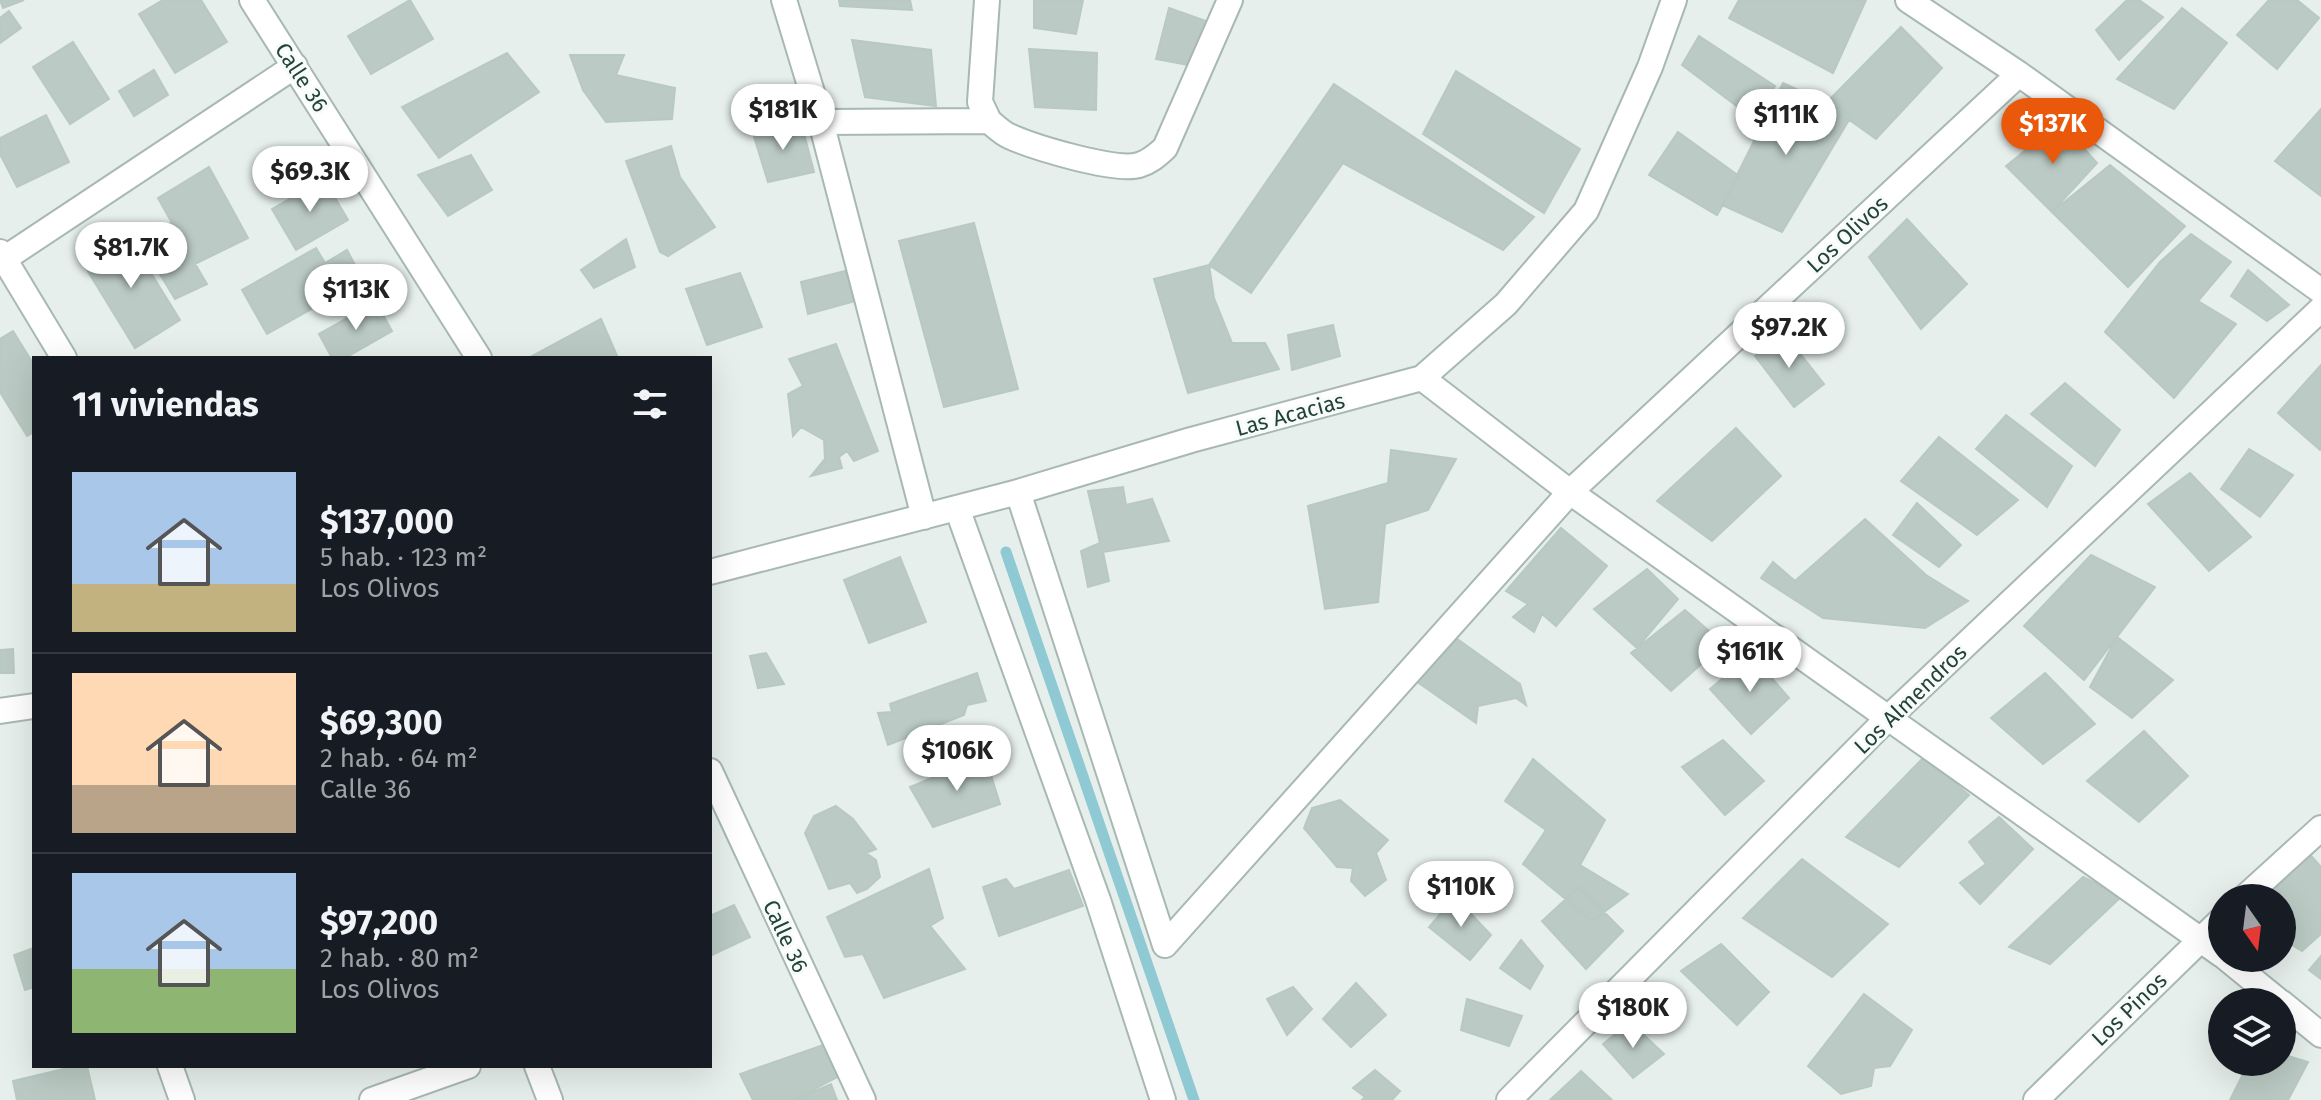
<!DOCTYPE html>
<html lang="es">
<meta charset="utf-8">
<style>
:root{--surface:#171b24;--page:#20242c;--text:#f1f3f6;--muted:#9ea1a6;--line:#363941;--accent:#ea580c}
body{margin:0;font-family:"Fira Sans",sans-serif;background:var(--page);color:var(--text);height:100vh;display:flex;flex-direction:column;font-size:30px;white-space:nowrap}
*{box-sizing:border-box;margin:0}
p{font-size:26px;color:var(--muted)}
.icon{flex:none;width:44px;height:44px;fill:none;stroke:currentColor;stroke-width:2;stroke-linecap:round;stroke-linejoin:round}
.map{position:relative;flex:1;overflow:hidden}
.side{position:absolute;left:32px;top:356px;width:680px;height:712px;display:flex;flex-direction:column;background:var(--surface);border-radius:0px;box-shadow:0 8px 32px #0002}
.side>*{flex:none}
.needle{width:52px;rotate:166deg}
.tools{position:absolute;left:2208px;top:884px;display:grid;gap:16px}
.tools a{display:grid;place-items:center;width:88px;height:88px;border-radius:50%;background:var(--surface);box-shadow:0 8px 32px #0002;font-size:40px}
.price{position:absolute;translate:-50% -68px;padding:0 18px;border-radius:28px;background:#fff;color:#222;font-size:26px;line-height:52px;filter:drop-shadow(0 2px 4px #0008)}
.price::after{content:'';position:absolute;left:50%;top:48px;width:24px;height:18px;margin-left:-12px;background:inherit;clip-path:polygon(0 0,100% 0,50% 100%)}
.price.selected{background:var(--accent);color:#fff}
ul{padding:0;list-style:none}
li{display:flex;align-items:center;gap:24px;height:200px;padding:0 40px}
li+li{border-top:2px solid var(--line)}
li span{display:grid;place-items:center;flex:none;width:224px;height:160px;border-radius:0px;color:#555}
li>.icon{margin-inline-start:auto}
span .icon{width:96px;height:96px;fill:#fffc;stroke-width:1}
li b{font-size:34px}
h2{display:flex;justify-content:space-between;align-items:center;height:96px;padding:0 40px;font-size:34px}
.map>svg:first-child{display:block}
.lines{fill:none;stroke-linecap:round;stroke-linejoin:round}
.stream{stroke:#8ec9d4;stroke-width:11}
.building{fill:#bbcac4;stroke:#b8c9c2;stroke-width:2}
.minor-casing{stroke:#a8b8b2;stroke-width:28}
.minor{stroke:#fff;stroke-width:24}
.labels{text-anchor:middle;stroke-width:6;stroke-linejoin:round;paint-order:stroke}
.street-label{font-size:22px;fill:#24423a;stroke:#f7fbf9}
</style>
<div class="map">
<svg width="2321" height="1100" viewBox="0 0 2321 1100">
<rect width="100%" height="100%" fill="#e6efeb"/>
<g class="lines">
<!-- stream -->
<path class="stream" d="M1006,552L1194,1100"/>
</g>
<!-- building -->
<path class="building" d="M0,0H24L3,8Z
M163,0H201L227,42L175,73L139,14Z
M410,0L433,39L371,74L348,36Z
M839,0H910L912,10L840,6Z
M1034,0H1083L1076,34L1034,28Z
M1739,0H1866L1833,73L1729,18Z
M2127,0H2139L2163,17L2119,60L2096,30Z
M2269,0H2297L2319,18L2277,69L2237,35Z
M1169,8L1209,22L1194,66L1156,59Z
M2182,8L2227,43L2174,109L2117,79Z
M9,11L21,28L0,43V18Z
M1901,27L1942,68L1876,139L1826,103Z
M1699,36L1775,86L1754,119L1682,65Z
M852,40L931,50L936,106L865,97Z
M73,42L109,99L70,124L33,67Z
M1029,49L1097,53L1096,110L1035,107Z
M507,53L539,92L439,158L402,107Z
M570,55H624L616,75L675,88L672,119L606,122L583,90Z
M154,70L168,95L134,116L119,91Z
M1456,71L1580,149L1544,213L1423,134Z
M1783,83L1852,115L1782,232L1722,205Z
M1334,84L1534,217L1503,250L1343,163L1251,293L1209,265Z
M2321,109V196L2275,161Z
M46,115L69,162L17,187L0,154V138Z
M2060,122L2097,163L2052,212L2006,166Z
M802,126L814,172L768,182L751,127Z
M1678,132L1739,176L1717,215L1649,175Z
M671,146L680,177L715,227L668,256L660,252L626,161Z
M471,155L492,190L448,216L418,175Z
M2110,165L2185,226L2128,287L2052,212Z
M209,167L248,238L195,264L158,198Z
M324,179L348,220L296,250L272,209Z
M1907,219L1967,284L1921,329L1869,257Z
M171,223L207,284L175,299L140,241Z
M974,223L1018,389L944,407L899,241Z
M126,233L180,320L135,348L81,260Z
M2191,234L2231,262L2198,301L2236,324L2174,398L2105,332L2160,262Z
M626,239L635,267L594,288L581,270Z
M316,248L325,263L347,250L363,280L267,334L242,290Z
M1209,265L1214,298L1232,343H1265L1279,369L1188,393L1154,279Z
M2248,270L2289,305L2267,321L2231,296Z
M845,271L855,301L808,314L801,282Z
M740,273L762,327L707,345L686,289Z
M376,302L392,331L345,358H332L319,334Z
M601,319L618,358L532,356Z
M1333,325L1340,356L1292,370L1288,335Z
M13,331L34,365V432L27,436L0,392V339Z
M1784,333L1824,384L1794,407L1755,356Z
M836,344L878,451L854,461L847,451L839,457L842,468L811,476L825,459L824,440L801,427L793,436L788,394L803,386L789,359Z
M2321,365V449L2320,450L2278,413Z
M2065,383L2120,430L2095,466L2031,414Z
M2006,415L2072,466L2047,507L1976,449Z
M1736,428L1781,476L1712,541L1657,501Z
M1939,437L2018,500L1977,535L1901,481Z
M2249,449L2293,475L2260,517L2221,489Z
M1391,450L1456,459L1428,510L1385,524L1378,602L1325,609L1308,506L1388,483Z
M2190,473L2251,537L2209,571L2148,504Z
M1123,487L1126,505L1152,499L1169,541L1103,552L1109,581L1088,587L1081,551L1100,543L1088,491Z
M1917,503L1961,545L1939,567L1893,535Z
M1865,519L1926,575L1968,601L1925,628L1823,618L1761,578L1773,562L1795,581Z
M1561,528L1607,566L1556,626L1542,614L1534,632L1513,617L1528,604L1506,591Z
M2091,555L2155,587L2084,680L2024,626Z
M900,557L926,622L869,643L844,580Z
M1647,569L1678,599L1637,648L1594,609Z
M1685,610L1724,644L1671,691L1631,653Z
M2117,637L2173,680L2132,718L2090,687Z
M1456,638L1520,684L1526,705L1516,698L1478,706L1476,723L1416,681Z
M13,649L14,673H0V650Z
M766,653L784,684L758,688L750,656Z
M1751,654L1789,698L1751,734L1710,689Z
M977,673L986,701L967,705L964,715L888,745L878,713L892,712L890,704Z
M2045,673L2095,724L2043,764L1991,718Z
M2144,731L2188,776L2139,822L2087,781Z
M1723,740L1764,781L1725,815L1682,767Z
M985,756L1000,804L933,827L910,787Z
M1924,757L1969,795L1899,867L1846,837Z
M1533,759L1605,820L1580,865L1628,894L1592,921L1523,864L1546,830L1505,801Z
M1340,800L1388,840L1376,853L1386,880L1365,896L1351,881L1353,868L1337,867L1304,828L1312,808Z
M836,806L853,819L876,849L866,853L876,860L880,877L867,889L857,893L850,883L829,889L805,833L814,816Z
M1999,817L2033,849L1980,904L1960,883L1986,864L1969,842Z
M2306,850L2321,867V934L2302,951L2282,939V898H2257Z
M1802,859L1888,924L1832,977L1743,918Z
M929,869L943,918L930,926L965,969L884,998L863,954L845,957L827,917Z
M1069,870L1083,906L999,936L983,887L1006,879L1014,889Z
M2083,877L2122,896L2050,964L2009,947Z
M1579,887L1623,931L1586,969L1542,921Z
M1455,897L1491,935L1470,960L1429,927Z
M734,905L750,937L710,956V916Z
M1521,940L1543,966L1530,989L1500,968Z
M1721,944L1769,992L1737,1025L1681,971Z
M34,948V987L25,990L14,955Z
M2321,956V979L2309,970Z
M1356,983L1386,1015L1351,1047L1323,1019Z
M1293,987L1312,1009L1287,1035L1267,999Z
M1864,994L1912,1030L1890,1066L1874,1068L1871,1086L1841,1094L1808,1066Z
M1467,999L1522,1016L1509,1046L1461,1030Z
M1630,1022L1664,1054L1633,1078L1603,1044Z
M829,1043L841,1075L794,1100H753L740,1074Z
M2282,1054L2308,1062L2288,1100H2230L2249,1062H2282Z
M76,1066H87L95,1100H17L13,1081Z
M1375,1070L1400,1091L1392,1100H1362L1365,1097L1353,1088Z
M1581,1071L1612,1100H1550Z
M831,1084L837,1100H795Z"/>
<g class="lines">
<!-- minor casing -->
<g class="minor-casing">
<path id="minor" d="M252,0L479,358
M784,0L821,122L924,517
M987,0L980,102L989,121
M1908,0L2019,74L2321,291
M821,122L989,121C995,126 1002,133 1009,136C1033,147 1115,172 1139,165C1150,162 1157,155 1165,148L1230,0
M0,252L64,358
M4,259L295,66
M1422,378L1570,492L2222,955
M1018,492L1165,945
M957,508L1098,900L1163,1100
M710,572L1018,492L1191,440L1422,378L1506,304L1586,211L1650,67L1674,0
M0,711L34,706
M710,771L863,1100
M2244,898L2321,828
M1165,945L1570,492L2019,74
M2226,958L2280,1002
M2282,1003L2321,1035
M170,1066L182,1100
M537,1066L550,1100
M372,1100L468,1066
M1509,1100L1887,719L2321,309
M2036,1100L2222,919"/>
</g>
<!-- minor -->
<use href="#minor" class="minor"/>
</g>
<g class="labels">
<!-- street labels -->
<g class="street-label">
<text transform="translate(302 77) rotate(57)" y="8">Calle 36</text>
<text transform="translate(1847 234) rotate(-43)" y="8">Los Olivos</text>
<text transform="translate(1290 414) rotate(-15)" y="8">Las Acacias</text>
<text transform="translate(1910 699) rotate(-44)" y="8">Los Almendros</text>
<text transform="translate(786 936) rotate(65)" y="8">Calle 36</text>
<text transform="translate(2129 1009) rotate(-44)" y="8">Los Pinos</text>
</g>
</g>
</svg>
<div class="tools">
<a><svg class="needle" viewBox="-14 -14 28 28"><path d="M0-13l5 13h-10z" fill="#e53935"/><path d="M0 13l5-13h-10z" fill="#9ea1a6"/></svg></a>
<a><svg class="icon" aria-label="layers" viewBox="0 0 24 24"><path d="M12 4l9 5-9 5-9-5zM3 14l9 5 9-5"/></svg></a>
</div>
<b class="price" style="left:783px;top:152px">$181K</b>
<b class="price" style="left:1786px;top:157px">$111K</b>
<b class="price selected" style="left:2053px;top:166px">$137K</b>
<b class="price" style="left:310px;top:214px">$69.3K</b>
<b class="price" style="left:131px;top:290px">$81.7K</b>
<b class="price" style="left:356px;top:332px">$113K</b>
<b class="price" style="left:1789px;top:370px">$97.2K</b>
<b class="price" style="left:1750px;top:694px">$161K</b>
<b class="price" style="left:957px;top:793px">$106K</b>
<b class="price" style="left:1461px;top:929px">$110K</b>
<b class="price" style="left:1633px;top:1050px">$180K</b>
<section class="side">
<h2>11 viviendas<svg class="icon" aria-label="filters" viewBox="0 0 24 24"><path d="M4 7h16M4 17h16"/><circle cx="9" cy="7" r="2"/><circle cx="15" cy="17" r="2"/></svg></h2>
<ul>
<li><span style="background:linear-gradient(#a9c7e8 70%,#c2b280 0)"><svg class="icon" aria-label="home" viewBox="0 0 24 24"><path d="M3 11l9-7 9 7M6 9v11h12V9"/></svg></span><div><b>$137,000</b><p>5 hab. · 123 m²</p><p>Los Olivos</p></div></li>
<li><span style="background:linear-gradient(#ffd9b3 70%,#b9a48a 0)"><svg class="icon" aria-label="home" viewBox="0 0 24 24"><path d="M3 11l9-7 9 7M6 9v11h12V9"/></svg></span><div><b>$69,300</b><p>2 hab. · 64 m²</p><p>Calle 36</p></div></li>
<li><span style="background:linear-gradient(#a9c7e8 60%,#8fb573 0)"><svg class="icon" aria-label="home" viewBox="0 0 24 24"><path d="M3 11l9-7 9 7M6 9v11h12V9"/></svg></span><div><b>$97,200</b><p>2 hab. · 80 m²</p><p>Los Olivos</p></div></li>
</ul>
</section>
</div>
